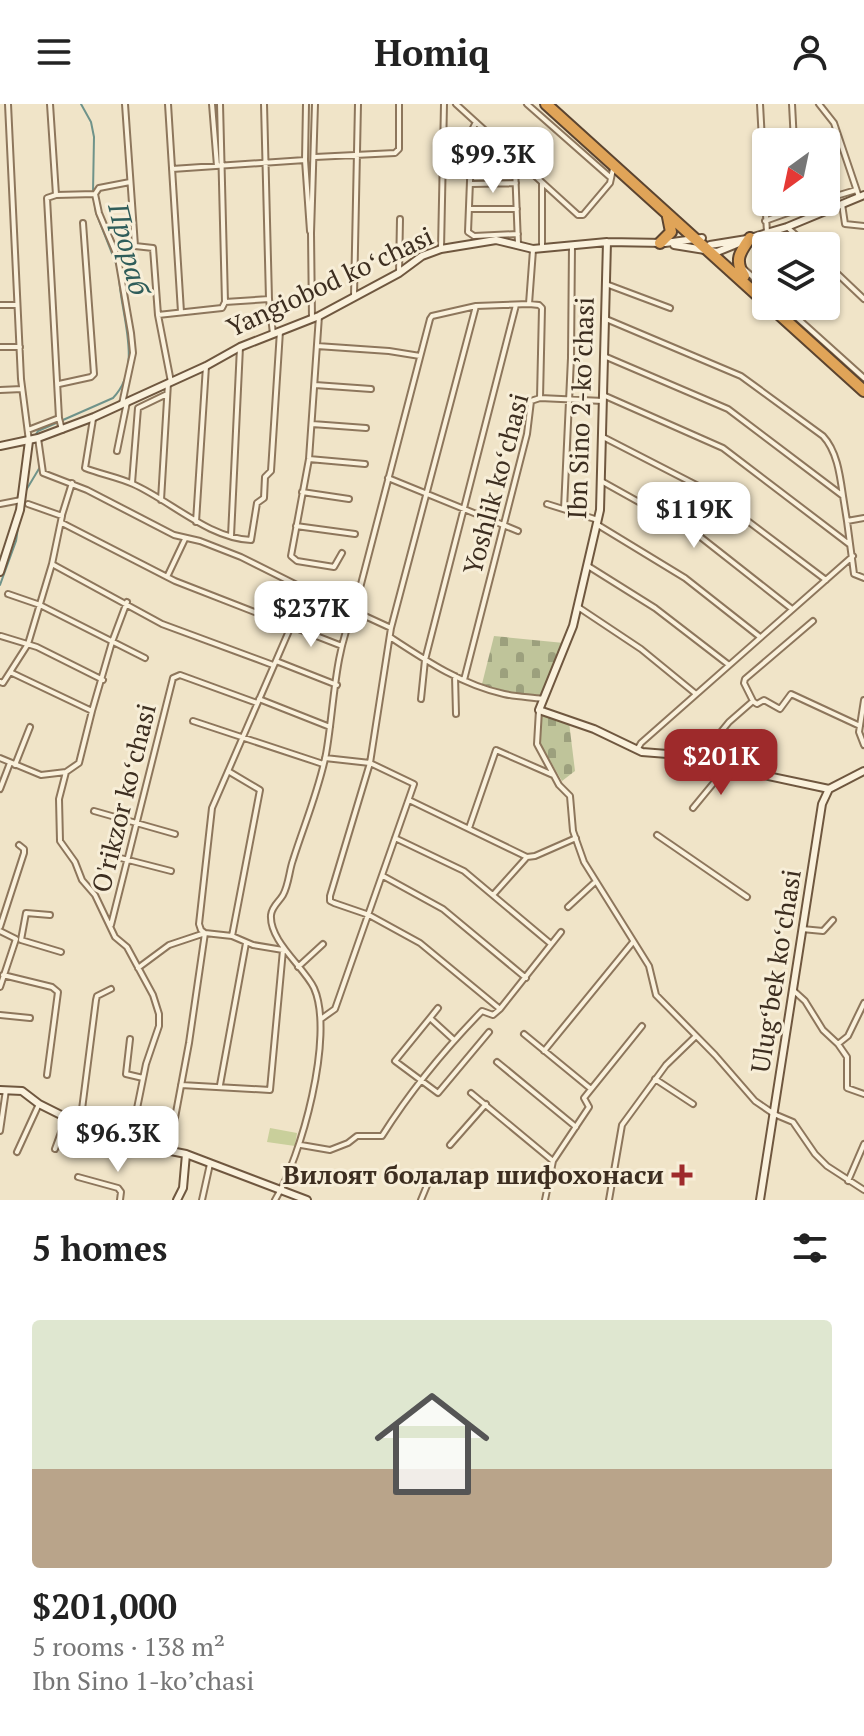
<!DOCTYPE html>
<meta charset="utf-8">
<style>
:root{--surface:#fff;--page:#f6f6f6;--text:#222;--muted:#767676;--accent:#9e2a2b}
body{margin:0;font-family:"PT Serif",serif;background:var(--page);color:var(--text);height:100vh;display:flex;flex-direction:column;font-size:30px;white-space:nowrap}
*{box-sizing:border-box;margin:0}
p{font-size:26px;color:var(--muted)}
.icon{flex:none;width:44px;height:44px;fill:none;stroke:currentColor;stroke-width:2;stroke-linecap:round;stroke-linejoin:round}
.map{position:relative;height:1096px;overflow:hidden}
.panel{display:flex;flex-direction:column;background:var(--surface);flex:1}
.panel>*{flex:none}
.needle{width:52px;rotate:213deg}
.controls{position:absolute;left:752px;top:24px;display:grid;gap:16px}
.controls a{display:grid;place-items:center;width:88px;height:88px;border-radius:8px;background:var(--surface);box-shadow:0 2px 6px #0004;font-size:40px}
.price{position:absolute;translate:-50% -68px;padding:0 18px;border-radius:16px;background:#fff;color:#222;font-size:26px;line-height:52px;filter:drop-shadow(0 2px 4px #0008)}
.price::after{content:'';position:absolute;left:50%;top:48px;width:24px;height:18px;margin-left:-12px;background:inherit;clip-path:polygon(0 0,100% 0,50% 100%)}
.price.on{background:var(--accent);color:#fff}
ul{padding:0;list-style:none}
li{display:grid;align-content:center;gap:16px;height:424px;padding:0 32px}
li span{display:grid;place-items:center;height:248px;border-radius:8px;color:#555}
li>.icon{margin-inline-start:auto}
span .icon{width:144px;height:144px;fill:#fffc;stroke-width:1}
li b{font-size:34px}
h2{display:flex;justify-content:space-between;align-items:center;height:96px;padding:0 32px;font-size:34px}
header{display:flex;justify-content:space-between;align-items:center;height:104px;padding:0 32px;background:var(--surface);font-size:36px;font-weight:700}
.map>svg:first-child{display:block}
.green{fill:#c9cf9b}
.cemetery{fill:url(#cemetery-stones)}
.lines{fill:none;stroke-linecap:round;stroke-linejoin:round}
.stream{stroke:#6f938a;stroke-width:2}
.street-casing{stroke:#8d765c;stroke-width:8}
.secondary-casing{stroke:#6f573f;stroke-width:10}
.highway-casing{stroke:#5b4430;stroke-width:14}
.street{stroke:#faf1dc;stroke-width:4}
.secondary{stroke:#faf1dc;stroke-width:6}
.highway{stroke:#e0a458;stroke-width:10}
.poi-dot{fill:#9e2a2b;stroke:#f7eed8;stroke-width:3}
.labels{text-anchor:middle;stroke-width:6;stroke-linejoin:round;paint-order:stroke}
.street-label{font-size:26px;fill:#3d2e20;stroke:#f7eed8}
.poi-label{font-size:26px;font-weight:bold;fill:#3d2e20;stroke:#f7eed8;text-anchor:end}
.water-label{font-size:28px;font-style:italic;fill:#2f5d5a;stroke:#f7eed8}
</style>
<header><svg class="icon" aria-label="menu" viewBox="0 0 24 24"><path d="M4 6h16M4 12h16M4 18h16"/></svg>Homiq<svg class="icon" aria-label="person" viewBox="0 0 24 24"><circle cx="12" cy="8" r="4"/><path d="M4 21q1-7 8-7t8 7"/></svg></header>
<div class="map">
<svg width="864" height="1096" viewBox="0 0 864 1096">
<defs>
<pattern id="cemetery-stones" width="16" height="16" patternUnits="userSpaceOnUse" patternTransform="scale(2)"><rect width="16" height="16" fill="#bfc49a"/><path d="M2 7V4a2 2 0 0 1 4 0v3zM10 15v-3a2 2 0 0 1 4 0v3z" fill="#9ca07d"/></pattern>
</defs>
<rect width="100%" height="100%" fill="#f0e4c8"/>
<!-- green -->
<path class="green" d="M270,1024L297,1029L295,1042L267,1038Z"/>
<!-- cemetery -->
<path class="cemetery" d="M494,532L564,539L544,592L507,588L482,580Z
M542,609L569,618L575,667L562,677L539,638Z"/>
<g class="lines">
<!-- stream -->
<path class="stream" d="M81,0L91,18L94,33L93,88L96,109L117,162
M39,349L35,332L38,327L113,294C144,262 120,210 119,172
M25,388L40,363
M0,481L16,437L19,417"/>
<!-- street casing -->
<g class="street-casing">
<path id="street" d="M8,0L21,275L29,337
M50,0L56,91
M125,0L135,142L153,144L158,211L171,278
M168,0L181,208
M212,0L217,62
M220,0L225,198
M306,0L305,56L310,127
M456,0L578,111H583L610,79L613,65
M527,0L611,74
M760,0L767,129
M792,0L794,38
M819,0L834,19L859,93
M476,18L472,26L468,128L474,132L518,130
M826,40L840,39
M315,53L395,49L399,45V0
M515,63L518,140
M172,65L305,56
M471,80L516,79
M95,90L99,109L118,154L131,229L133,249L122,300
M826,95L856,86
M842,100L845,120L864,122
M469,105H517
M765,117L818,98
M787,123L808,142
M441,145L444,0
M542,145V79
M826,159L864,195
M744,165L766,185
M399,169L400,115
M606,180L670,204
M354,192L358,0
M269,195L273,230
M0,201H17
M476,202L391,524L370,659L330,792V797L334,799L369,811L420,839L500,905
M784,202L864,274
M158,211L222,204L225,198L269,195L264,0
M319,212L309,355L291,452L297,457L334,463L342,449
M312,215L311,129L315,0
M606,215L741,272L823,332C837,347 840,371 843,392
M317,242L389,247L420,252
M0,243H20
M604,252L728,305L843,392L847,417
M59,280L91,273L94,270L83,119
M315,281L371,285
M0,286L22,285
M603,291L723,344L849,440
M540,294L603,297
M93,315L85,364C100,370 118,373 133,380C171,397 208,434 251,436L257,399L264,394L265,373L271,367L280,227
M312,320L366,324
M28,326L59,314
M62,326L59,314L47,94L56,91L95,90L99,84L130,78
M603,333L708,387L826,476
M38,334L43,369L87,386L174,431L200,437L241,453L305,485V490L212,704L199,820L201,826L205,829
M117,347L127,298
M309,355L365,360
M388,374L518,427
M603,378L698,431L792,505
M132,379L138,304L167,290
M302,388L349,395
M161,396L168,279
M0,400L21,396
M28,400L62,412L52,460
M547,400L598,416
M564,405L571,254L572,141
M62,411L72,379
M864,414L847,417L854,470L864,474
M196,418L206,262
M62,419L175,477L342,542
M598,421L685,474L760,533
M296,422L355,430
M231,432L240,243
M588,462L655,504L729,561
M167,473L185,435
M8,490L40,501L145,554
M578,503L641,545L696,590
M354,507L391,524
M1,532L37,543L103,576
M390,533C425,556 462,581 504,590C517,593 530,593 543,595
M276,557L337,581
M10,568L92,607L112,538L127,498
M455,572L456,610
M464,576L527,330L531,297L540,294L542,204L539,201L529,200
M0,578L3,579L28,540L52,460L162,520L273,561
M259,595L330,623
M421,595L425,556L516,201
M864,596L859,628L864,641
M754,598L757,600L764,596L780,605L791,590L860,622
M539,606L537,640L559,681L570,692L573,727L584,758L649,862L656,891L715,951L755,997L774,1010L793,1018L815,1050L827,1062L864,1086
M193,617L323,660
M637,646L641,639L853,452
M0,654L41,671L66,668L59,695L60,737L75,758L82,776L95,791L115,833L127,843L153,891L159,910V922L146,960L130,1039
M697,657L729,618L753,597L744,579L745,575L813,517
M15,661L30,623
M228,667L260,686L232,832
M66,668L79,659L92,607
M0,685L10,659
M409,696L527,753L493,791
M693,704L726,664
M94,707L175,730
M469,724L496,646L553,671
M657,731L747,793
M395,734L464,767L551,840
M105,750L171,767
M527,753L535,752L576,734
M383,772L443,805L526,874
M568,803L594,779
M111,821L173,574L180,571L257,599
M0,823L24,749V745L19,741
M802,825L823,827L833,816
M0,827L16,835L0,883
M21,836L26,809L50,811
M21,836L61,848
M298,863L323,840
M138,864L169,841L205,829L232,832L253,841L283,846
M3,871L52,883L58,888L47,971
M794,887L805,897L823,926L838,940L847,953V984L864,990
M0,911L30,914
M430,914L438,904
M321,915L335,905L414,680L370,659L325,654
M524,930L591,985
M130,935L126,970L143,974
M454,936L430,914L395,957L438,989L489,928
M838,940L848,932L864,899
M544,947L633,838
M497,958L576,1023
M655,975L693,1000
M181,981L270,986L283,846
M220,981L246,839
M471,989L553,1057
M80,1021L96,896L97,892L111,885
M0,1027L6,986
M301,1041L330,1046L348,1039L357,1032H382C411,986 444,946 482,907L493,911L500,905L561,828
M450,1041L486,1000
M55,1045L66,1015
M169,1046L189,939L205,829
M17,1048L39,1000
M78,1073L118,1084L121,1088L120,1096
M848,1077L864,1040
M202,1096L210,1060
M275,1096C301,1054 335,931 314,884C304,863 269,837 271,811C272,802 279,798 283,791C289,780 289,767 293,756C304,721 319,686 326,650C334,606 334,548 354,507L430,215L432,212L476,202L529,200L533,146
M421,1096L428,1079
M545,1096L553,1057L589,1003L584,994L642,922
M609,1096L622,1021L666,961L696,932"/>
</g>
<!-- secondary casing -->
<g class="secondary-casing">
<path id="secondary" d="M607,138L600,406L573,522L539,606L594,625L642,648L680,651L708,662L735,665L829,685
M674,141L717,148L744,137
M710,141L747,135L787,123L864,91
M0,342L38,334L94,313L206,262L240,243L319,212L399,169L422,152L441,145L496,136L533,145L607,138L665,139L702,134
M0,468L20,406L29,337
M0,986L22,987L39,1000L83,1022L130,1039L186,1050L307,1096
M177,1096L183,1084L186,1050
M760,1096L822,700L829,685L864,667"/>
</g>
<!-- highway casing -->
<g class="highway-casing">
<path id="highway" d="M546,0L766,199
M660,139L671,128L668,113
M744,172C734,156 740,148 750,134
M770,202L864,287"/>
</g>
<!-- street -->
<use href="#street" class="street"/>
<!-- secondary -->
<use href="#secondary" class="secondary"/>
<!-- highway -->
<use href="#highway" class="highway"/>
</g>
<!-- markers -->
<path class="poi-dot" d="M678 1059h8v8h8v8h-8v8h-8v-8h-8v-8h8z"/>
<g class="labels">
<!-- street labels -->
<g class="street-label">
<text transform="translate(330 178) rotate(-25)" y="9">Yangiobod koʻchasi</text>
<text transform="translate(581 304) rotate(-88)" y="9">Ibn Sino 2-koʼchasi</text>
<text transform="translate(496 380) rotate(-75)" y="9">Yoshlik koʻchasi</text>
<text transform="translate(124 694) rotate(-76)" y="9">O'rikzor koʻchasi</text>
<text transform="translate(776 867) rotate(-81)" y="9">Ulugʻbek koʻchasi</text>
</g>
<!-- poi labels -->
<g class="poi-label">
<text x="664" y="1080">Вилоят болалар шифохонаси</text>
</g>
<!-- water labels -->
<g class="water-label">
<text transform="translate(129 145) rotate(76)" y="10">Прораб</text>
</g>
</g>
</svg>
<div class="controls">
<a><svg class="needle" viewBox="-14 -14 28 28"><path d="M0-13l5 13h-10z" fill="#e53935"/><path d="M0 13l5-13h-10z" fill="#767676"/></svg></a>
<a><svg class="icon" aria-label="layers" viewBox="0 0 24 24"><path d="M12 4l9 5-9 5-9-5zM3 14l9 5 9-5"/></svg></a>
</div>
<b class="price" style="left:493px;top:91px">$99.3K</b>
<b class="price" style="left:694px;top:446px">$119K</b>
<b class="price" style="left:311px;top:545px">$237K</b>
<b class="price on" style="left:721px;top:693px">$201K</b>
<b class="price" style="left:118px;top:1070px">$96.3K</b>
</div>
<section class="panel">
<h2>5 homes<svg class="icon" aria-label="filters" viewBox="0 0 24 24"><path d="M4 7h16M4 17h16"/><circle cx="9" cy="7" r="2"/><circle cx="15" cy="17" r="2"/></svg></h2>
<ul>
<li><span style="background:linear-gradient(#dfe7d0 60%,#b9a48a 0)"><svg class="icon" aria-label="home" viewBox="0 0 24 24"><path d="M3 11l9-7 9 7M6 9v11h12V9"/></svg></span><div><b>$201,000</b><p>5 rooms · 138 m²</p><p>Ibn Sino 1-koʼchasi</p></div></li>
</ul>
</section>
